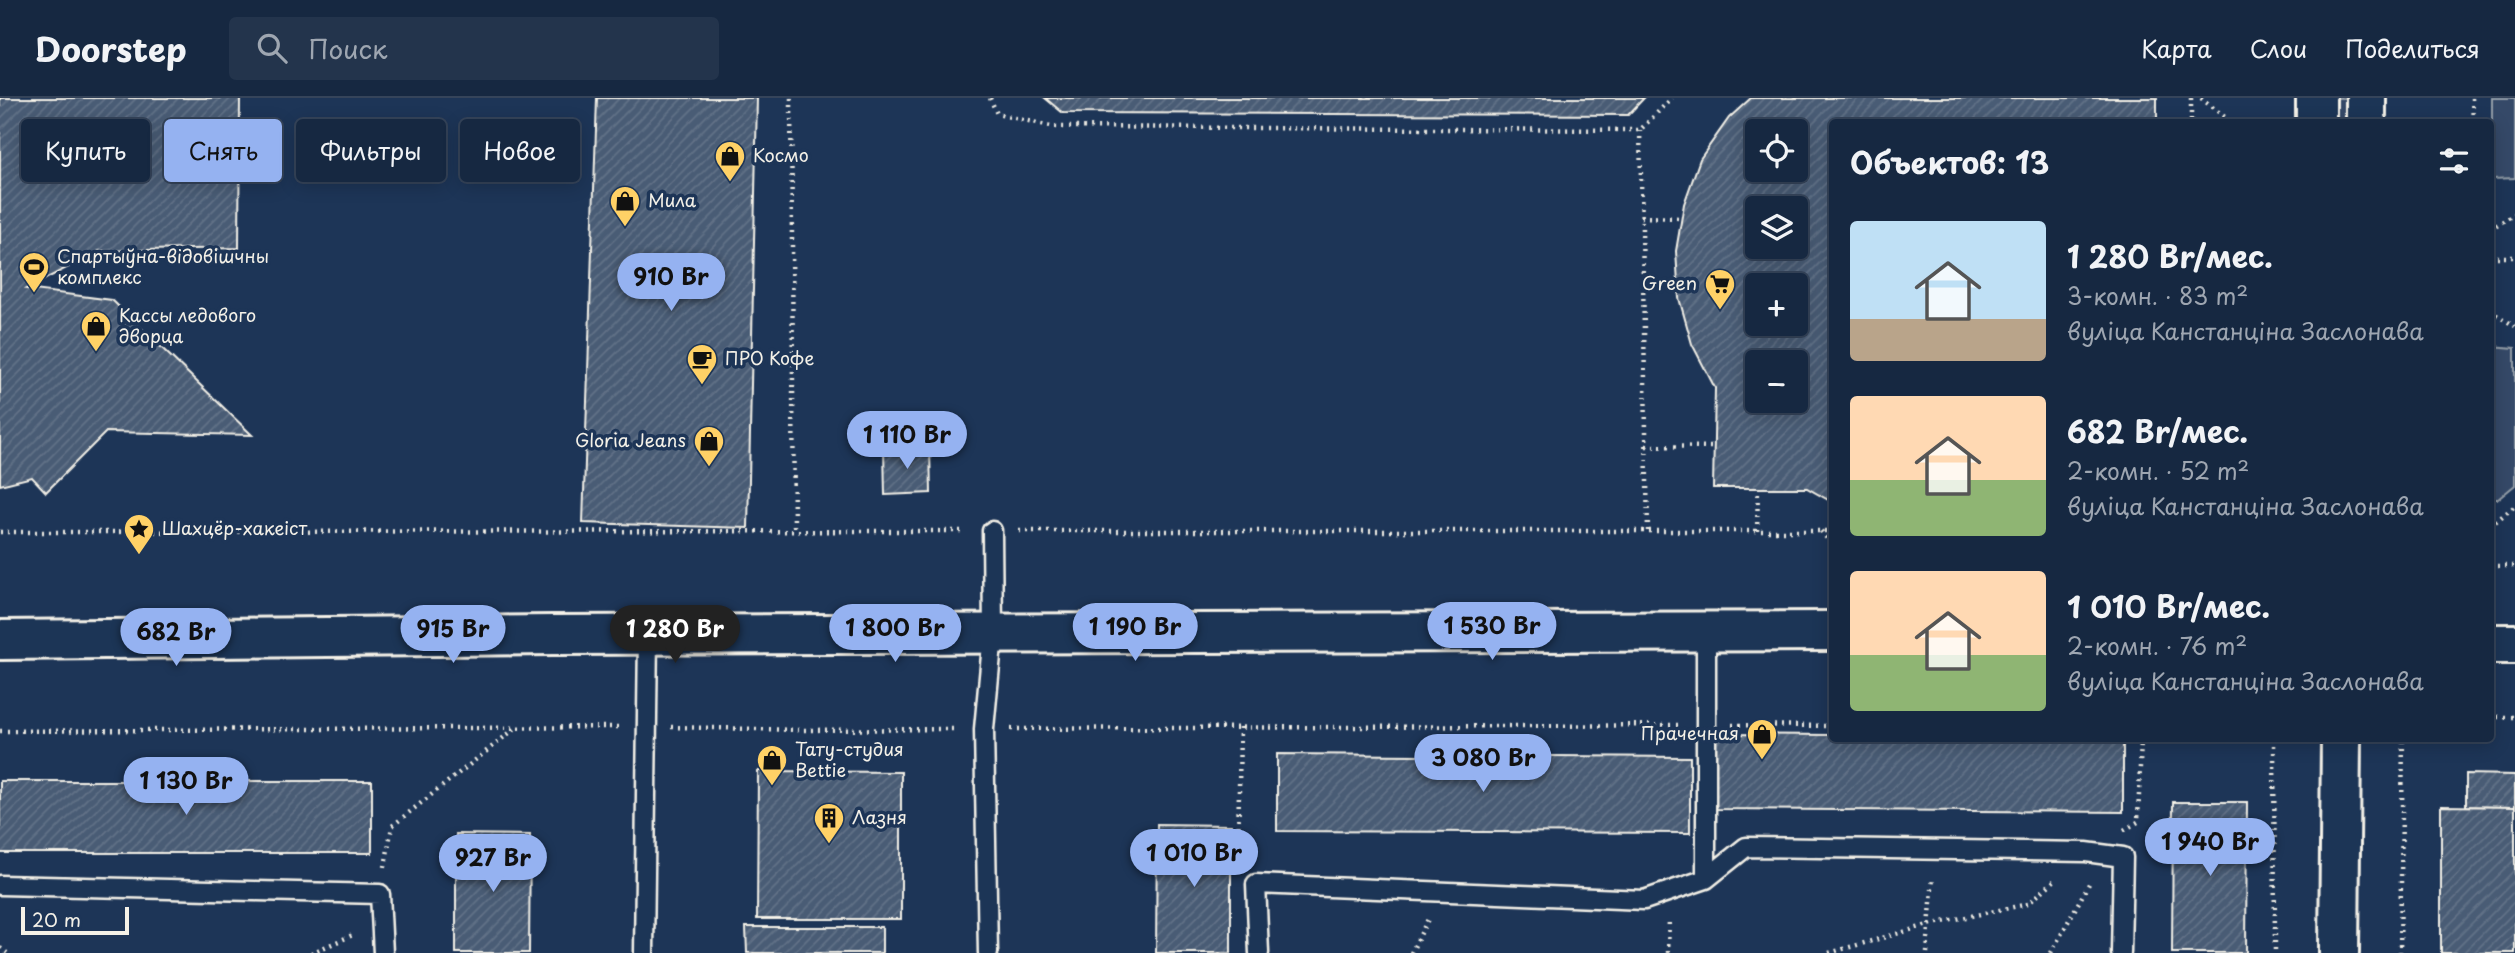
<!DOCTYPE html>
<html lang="ru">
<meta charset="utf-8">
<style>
:root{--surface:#162841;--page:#23344c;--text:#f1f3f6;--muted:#9ea6b1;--line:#35445a;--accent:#95b2f1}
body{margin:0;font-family:"Playpen Sans",sans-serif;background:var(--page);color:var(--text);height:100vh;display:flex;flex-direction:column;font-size:26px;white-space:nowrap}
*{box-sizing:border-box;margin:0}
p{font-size:23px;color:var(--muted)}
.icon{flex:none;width:38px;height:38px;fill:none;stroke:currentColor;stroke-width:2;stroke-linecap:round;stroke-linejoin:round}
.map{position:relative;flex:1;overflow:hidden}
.side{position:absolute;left:1829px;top:21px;width:665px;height:623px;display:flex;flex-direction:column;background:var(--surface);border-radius:7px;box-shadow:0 4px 18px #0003,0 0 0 2px var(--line)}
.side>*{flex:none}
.hud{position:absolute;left:21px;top:21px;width:665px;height:63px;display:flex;gap:14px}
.fabs{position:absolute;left:1745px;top:21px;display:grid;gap:14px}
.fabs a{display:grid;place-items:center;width:63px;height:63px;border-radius:7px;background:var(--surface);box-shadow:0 4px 18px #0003,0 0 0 2px var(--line);font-size:35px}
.scale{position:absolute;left:21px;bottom:18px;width:108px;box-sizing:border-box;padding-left:7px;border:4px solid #f4f1e8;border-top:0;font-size:19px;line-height:24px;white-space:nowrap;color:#f4f1e8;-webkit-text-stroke:5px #1d3557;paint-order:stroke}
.price{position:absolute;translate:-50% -60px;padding:0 16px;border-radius:24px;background:var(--accent);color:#111;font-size:23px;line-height:46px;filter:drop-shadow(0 2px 4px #0008)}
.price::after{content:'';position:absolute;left:50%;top:42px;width:21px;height:16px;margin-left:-10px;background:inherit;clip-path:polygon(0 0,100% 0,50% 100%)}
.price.current{background:#222;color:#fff}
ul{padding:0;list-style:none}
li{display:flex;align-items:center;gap:21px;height:175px;padding:0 21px}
li span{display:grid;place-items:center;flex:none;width:196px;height:140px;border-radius:7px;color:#555}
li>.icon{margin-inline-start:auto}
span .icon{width:84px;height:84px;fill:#fffc;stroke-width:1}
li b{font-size:30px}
h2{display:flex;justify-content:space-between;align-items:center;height:84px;padding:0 21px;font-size:30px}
.chip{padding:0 24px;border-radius:7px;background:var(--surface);box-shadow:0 4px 18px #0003,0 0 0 2px var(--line);font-size:24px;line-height:63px}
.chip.current{background:var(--accent);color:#111}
header{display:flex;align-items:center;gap:42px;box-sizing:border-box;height:98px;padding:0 35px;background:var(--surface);border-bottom:2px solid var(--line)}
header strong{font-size:33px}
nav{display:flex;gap:38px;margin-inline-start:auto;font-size:24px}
.search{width:490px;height:63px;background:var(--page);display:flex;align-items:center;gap:18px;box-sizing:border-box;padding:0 24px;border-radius:7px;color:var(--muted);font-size:26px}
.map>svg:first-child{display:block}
.green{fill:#354a67;stroke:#949ea8;stroke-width:2}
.building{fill:url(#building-hatch);stroke:#f4f1e8;stroke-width:2;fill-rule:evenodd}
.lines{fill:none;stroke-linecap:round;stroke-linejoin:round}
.service-casing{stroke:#f4f1e8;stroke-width:23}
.secondary-casing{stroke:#f4f1e8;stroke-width:44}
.path{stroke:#f4f1e8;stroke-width:4.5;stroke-dasharray:2 5;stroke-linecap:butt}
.service{stroke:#1d3557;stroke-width:18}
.secondary{stroke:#1d3557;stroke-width:38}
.labels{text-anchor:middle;stroke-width:7;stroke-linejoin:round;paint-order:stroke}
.poi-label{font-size:18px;fill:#f4f1e8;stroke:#1d3557;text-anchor:start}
</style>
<header>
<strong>Doorstep</strong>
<div class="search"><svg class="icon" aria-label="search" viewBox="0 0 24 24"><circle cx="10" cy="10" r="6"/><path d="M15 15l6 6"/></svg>Поиск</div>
<nav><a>Карта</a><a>Слои</a><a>Поделиться</a></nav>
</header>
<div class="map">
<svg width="2515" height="855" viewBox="0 0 2515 855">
<defs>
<pattern id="building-hatch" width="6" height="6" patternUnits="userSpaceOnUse" patternTransform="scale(1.75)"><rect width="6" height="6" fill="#485b74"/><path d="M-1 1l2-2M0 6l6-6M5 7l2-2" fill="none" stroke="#637388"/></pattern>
</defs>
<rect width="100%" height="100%" fill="#1d3557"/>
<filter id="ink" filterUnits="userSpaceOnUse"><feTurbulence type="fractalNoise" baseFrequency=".0143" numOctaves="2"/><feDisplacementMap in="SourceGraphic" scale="14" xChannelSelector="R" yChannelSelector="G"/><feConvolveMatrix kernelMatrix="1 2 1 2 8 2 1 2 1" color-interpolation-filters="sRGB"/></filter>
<g filter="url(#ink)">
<!-- green -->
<path class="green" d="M2331,0H2354V24H2331Z
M2492,0H2515V80L2492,81Z
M2490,248L2515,250V387L2498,401H2490Z"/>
<!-- building -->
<path class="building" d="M0,0H240L239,150L99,153L26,191L112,202L252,337L106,334L46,394L32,379L0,387Z
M597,0H757L748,430L583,425Z
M1045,0H1644L1628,17L1063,15Z
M1751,0H2157V24H1832V404L1807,390H1713L1715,290L1692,246L1679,200L1676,153L1684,106L1700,61L1729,20ZM1757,33H1796V72H1757ZM1757,110H1796V149H1757ZM1757,187H1796V226H1757ZM1757,264H1796V303H1757Z
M930,349L931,395L885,397L884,350Z
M1716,636L1832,637V640H2123V714L1715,711Z
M1277,656L1690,659V735L1277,733Z
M758,673L901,674V821H757Z
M2466,676L2515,677V709L2466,708Z
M0,683H372V755H0Z
M2173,704H2247L2246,855H2172Z
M2441,708L2515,709V855H2441Z
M1157,726L1231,727V855H1156Z
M456,736L530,737L529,855H456Z
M746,829H882V855H747Z"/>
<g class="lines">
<!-- service casing -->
<g class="service-casing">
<path id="service" d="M1706,533V781
M0,787L380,796L383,855
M644,855L648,537
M988,855L984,631L993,536L992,433
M1259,855L1256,786L1644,802L1706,781L1746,749L2086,754L2123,759L2121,855"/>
</g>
<!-- secondary casing -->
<g class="secondary-casing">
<path id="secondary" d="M2316,0V24
M2366,0V24
M0,542L554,537L1832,533
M2490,546H2515
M2339,855L2341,640"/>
</g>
<!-- path -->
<path class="path" d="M791,0L794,433
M990,0L997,16L1055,29L1640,32L1672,0
M2191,0V24
M2201,0L2231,24
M2472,0L2473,24
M1640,32L1648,433
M1641,119L1682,120
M2490,131L2515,116
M2490,159H2515
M2490,213L2515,228
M1646,348L1714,349
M2490,428L2515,408
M1019,433H1832
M1757,433L1758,390
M1821,433L1832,447
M0,434L965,433
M2490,468H2515
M2490,619H2515
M1732,627L1832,628
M671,629L799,632L956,631
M1240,629L1238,752L1244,763
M1011,631L1681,627
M0,633L620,629
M2274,640L2275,855
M2124,732L2138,724L2141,640
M385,769L392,728L517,629
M0,850L7,855
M311,855L355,836
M1411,855L1429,819
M1668,855L1669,821
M1829,855L1928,827L2028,806L2055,782
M1927,855L1933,779
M2051,855L2091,782
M2400,855L2403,640"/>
<!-- service -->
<use href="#service" class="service"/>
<!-- secondary -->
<use href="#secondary" class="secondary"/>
</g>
</g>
<!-- icons -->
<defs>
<g id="shop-pin" transform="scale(1.575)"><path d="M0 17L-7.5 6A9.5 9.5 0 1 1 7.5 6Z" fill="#ffd166" stroke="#1d3557"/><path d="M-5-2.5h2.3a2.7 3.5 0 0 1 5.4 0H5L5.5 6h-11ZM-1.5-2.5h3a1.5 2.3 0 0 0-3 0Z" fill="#111"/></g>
<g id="stadium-pin" transform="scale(1.575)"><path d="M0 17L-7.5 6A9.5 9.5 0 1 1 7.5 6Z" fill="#ffd166" stroke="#1d3557"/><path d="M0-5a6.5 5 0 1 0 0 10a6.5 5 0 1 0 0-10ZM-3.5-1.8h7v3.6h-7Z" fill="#111"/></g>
<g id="supermarket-pin" transform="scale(1.575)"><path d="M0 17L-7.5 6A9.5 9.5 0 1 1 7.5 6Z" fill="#ffd166" stroke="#1d3557"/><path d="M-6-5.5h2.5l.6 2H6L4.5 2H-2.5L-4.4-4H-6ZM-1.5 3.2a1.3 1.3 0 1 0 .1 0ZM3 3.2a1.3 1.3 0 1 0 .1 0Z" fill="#111"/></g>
<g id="cafe-pin" transform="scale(1.575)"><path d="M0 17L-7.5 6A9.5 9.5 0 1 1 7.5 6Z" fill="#ffd166" stroke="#1d3557"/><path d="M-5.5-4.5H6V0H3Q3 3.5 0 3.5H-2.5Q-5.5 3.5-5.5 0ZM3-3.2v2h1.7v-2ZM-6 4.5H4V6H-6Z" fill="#111"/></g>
<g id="sight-pin" transform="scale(1.575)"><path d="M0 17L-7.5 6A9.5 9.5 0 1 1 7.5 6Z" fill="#ffd166" stroke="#1d3557"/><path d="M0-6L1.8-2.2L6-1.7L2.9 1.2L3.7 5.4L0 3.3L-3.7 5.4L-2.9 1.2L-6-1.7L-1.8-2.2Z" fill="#111"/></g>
<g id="building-pin" transform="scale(1.575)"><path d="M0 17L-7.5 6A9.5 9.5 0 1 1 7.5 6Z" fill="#ffd166" stroke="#1d3557"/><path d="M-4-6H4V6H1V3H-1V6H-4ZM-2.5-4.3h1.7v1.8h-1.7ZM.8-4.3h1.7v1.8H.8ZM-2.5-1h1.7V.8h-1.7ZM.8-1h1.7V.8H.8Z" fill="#111"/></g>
</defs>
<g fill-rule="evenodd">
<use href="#shop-pin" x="730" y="58"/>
<use href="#shop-pin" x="625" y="103"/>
<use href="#stadium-pin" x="34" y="169"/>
<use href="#supermarket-pin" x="1720" y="186"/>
<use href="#shop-pin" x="96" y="228"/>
<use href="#cafe-pin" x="702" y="261"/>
<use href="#shop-pin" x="709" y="343"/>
<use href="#sight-pin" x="139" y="431"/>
<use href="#shop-pin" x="1762" y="636"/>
<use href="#shop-pin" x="772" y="662"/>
<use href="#building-pin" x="829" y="720"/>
</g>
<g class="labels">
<!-- poi labels -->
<g class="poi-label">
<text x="753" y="64">Космо</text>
<text x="648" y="109">Мила</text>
<text x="57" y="165">Спартыўна-відовішчны<tspan x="57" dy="21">комплекс</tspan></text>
<text x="1697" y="192" text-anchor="end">Green</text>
<text x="119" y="224">Кассы ледового<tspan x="119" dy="21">дворца</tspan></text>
<text x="725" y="267">ПРО Кофе</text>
<text x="686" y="349" text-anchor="end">Gloria Jeans</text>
<text x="162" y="437">Шахцёр-хакеіст</text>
<text x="1739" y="642" text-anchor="end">Прачечная</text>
<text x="795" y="658">Тату-студия<tspan x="795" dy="21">Bettie</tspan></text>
<text x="852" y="726">Лазня</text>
</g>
</g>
</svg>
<div class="fabs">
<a><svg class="icon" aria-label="locate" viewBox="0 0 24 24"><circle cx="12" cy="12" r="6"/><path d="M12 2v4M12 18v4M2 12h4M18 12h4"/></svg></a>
<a><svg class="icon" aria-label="layers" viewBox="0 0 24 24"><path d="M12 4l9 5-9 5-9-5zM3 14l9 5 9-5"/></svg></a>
<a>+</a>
<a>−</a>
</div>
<div class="scale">20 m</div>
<b class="price" style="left:671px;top:215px">910 Br</b>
<b class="price" style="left:907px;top:373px">1 110 Br</b>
<b class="price" style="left:1492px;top:564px">1 530 Br</b>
<b class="price" style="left:1135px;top:565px">1 190 Br</b>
<b class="price" style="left:895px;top:566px">1 800 Br</b>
<b class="price" style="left:453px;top:567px">915 Br</b>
<b class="price current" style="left:675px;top:567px">1 280 Br</b>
<b class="price" style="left:176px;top:570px">682 Br</b>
<b class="price" style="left:1483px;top:696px">3 080 Br</b>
<b class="price" style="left:186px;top:719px">1 130 Br</b>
<b class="price" style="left:2210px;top:780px">1 940 Br</b>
<b class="price" style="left:1194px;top:791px">1 010 Br</b>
<b class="price" style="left:493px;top:796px">927 Br</b>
<div class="hud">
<a class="chip">Купить</a>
<a class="chip current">Снять</a>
<a class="chip">Фильтры</a>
<a class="chip">Новое</a>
</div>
<section class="side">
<h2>Объектов: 13<svg class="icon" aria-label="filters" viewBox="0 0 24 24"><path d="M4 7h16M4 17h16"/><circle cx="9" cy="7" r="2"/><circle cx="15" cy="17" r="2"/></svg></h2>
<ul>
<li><span style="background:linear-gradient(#bfe0f5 70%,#b9a48a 0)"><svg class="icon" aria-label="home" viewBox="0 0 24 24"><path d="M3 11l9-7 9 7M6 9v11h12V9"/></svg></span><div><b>1 280 Br/мес.</b><p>3-комн. · 83 m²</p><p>вуліца Канстанціна Заслонава</p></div></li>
<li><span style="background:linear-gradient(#ffd9b3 60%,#8fb573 0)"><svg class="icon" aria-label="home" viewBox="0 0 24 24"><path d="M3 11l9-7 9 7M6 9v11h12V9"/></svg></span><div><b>682 Br/мес.</b><p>2-комн. · 52 m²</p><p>вуліца Канстанціна Заслонава</p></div></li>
<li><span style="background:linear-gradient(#ffd9b3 60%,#8fb573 0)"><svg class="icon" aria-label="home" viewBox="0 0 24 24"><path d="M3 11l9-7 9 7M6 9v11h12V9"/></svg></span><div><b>1 010 Br/мес.</b><p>2-комн. · 76 m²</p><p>вуліца Канстанціна Заслонава</p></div></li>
</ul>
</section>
</div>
